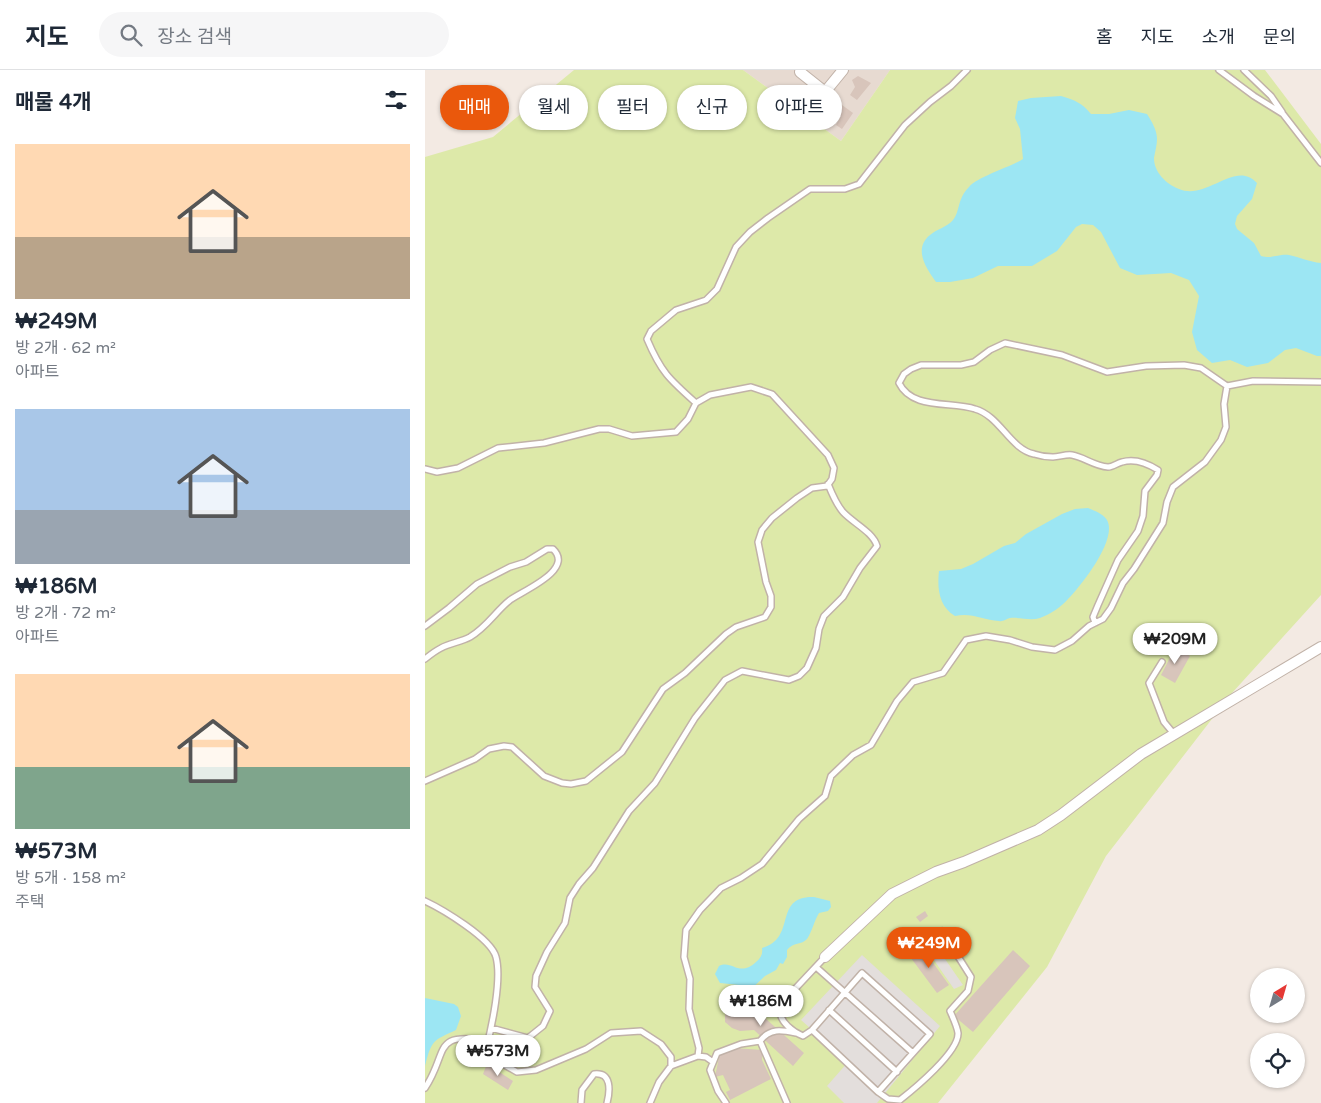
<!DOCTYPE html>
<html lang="ko">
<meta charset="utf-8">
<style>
:root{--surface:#fff;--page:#f6f6f7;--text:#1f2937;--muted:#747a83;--line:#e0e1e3;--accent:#ea580c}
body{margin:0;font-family:"Varela Round","Noto Sans KR",sans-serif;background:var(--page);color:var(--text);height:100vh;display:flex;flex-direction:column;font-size:19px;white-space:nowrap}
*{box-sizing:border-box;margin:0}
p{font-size:16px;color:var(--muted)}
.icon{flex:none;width:28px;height:28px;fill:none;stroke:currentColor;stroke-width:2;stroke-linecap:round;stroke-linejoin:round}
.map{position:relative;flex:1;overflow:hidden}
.sheet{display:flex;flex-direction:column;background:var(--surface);width:425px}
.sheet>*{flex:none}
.hud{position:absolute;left:15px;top:15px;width:475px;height:45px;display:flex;gap:10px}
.needle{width:32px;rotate:37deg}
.buttons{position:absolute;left:825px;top:898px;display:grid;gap:10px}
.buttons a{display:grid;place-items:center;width:55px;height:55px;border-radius:50%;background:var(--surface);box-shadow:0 1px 4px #0004;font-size:25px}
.price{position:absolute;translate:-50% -42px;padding:0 11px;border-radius:18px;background:#fff;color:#222;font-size:16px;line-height:32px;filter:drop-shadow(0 1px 2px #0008)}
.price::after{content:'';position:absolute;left:50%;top:30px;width:15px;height:11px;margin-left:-8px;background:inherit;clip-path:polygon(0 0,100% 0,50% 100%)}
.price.on{background:var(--accent);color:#fff}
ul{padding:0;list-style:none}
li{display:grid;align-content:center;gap:10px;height:265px;padding:0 15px}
li span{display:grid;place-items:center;height:155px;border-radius:0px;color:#555}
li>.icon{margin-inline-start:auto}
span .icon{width:90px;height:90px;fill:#fffc;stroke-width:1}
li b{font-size:21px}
h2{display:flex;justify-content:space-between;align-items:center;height:60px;padding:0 15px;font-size:21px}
.pill{padding:0 18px;border-radius:22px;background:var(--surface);box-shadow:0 1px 4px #0004;font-size:18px;line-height:45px}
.pill.on{background:var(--accent);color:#fff}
header{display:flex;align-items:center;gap:30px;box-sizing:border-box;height:70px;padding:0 25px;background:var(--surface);border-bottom:1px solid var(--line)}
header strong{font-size:24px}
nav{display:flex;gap:28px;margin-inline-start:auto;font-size:18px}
.search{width:350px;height:45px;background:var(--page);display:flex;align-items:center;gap:12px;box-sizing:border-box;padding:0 18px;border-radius:28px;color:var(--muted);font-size:19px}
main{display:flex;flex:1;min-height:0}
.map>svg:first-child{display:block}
.residential{fill:#e7dad1}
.green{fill:#dde9a9}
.parking{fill:#e3dedc}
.water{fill:#9ce6f3}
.building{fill:#d8c5bb}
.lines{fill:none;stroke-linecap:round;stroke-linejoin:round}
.lane-casing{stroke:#c1b2a8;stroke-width:8}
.street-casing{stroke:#c1b2a8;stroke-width:12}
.lane{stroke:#fff;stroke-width:5}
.street{stroke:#fff;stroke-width:10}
</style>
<header>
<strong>지도</strong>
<div class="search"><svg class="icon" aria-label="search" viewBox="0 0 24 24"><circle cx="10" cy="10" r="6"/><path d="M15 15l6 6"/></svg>장소 검색</div>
<nav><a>홈</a><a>지도</a><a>소개</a><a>문의</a></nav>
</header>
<main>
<section class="sheet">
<h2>매물 4개<svg class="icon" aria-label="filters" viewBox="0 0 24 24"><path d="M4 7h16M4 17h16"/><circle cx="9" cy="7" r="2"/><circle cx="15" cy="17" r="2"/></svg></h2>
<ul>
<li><span style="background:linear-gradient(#ffd9b3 60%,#b9a48a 0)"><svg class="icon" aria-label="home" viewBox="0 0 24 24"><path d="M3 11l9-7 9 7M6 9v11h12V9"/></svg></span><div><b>₩249M</b><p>방 2개 · 62 m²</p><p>아파트</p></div></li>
<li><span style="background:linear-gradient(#a9c7e8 65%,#9aa5b1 0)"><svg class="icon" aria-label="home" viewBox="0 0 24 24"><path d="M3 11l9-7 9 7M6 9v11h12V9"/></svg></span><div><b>₩186M</b><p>방 2개 · 72 m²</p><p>아파트</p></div></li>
<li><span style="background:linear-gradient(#ffd9b3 60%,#7fa58c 0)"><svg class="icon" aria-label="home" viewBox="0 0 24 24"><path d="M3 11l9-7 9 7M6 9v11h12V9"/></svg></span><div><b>₩573M</b><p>방 5개 · 158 m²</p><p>주택</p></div></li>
</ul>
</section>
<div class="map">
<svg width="896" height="1033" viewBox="0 0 896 1033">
<rect width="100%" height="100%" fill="#f3eae3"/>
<!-- residential -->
<path class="residential" d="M318,0H465L416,71Z"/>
<!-- green -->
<path class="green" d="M149,0H318L416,71L465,0H840L896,74V525L807,623L681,786L622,897L513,1033H0V87L68,67Z"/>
<!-- parking -->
<path class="parking" d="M502,863L538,915L529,919L495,870Z
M437,885L515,956L452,1033H419L402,1016L423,992L376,950Z"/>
<!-- water -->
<path class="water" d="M636,26C650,30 657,33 666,44H684L704,40L722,44C727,52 732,60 732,69C732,75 730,82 729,88C729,102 741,114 754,119C782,131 810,89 832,113L827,129L812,146L810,154L812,159L829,173L836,186C848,189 853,184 864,185C875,187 884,192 896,193V286H892L871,278L860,280L843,293L822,297L805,290L787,293L772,280L767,262L774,226L764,210L746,203L712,205L695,198L676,162L668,155L657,154L651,157L632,181L607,196H573L548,208L525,212H511C501,198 488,179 505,165C512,159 522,157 528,150C535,142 532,129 544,117C554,106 584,98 598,89L595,59L590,48L593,31L606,28Z
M663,438C670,441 677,443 682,450C693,469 656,516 643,529C636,537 626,544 615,548C605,551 595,547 585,548C581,549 578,552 574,551C558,550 546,542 530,546C514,536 512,519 514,501L536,499L548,494L579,476L590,473L601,464L637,444L650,439Z
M389,827L405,831L406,837L403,841L394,843C389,851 387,862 382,869C377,875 368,872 362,880V887L358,894L355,893L351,900L340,906L324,921L314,915L295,913L290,904L294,896C307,889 314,908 331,892C336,888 338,884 337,878C373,868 347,826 389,827Z
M0,928L29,934L33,937L36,946L31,960C8,971 7,969 0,996Z"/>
<!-- building -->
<path class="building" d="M433,6L446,13L432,30L425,25L430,17L427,10Z
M381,21L393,31L387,40L374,29Z
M417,35L428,43L417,59L411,55L416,46L409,41Z
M750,578L765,586L750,613L736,605Z
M500,841L503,846L495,852L491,847Z
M496,876L524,915L512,923L483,884Z
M588,880L605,896L548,962L529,946Z
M321,927L338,932L342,940L340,948L379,983L368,996L329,960L315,961L307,958L300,952V945L308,934L307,932Z
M296,977L337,980V990L346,1009L305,1030L301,1022L305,1020L298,1005L290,1007Z
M62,994L88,1011L83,1020L58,1004Z"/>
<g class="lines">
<!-- lane casing -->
<g class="lane-casing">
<path id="lane" d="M794,0L829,26L858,44L896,93
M819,0L846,26L857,42
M0,399L12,402L33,398L73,378L119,373L174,359H184L207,366L251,362L263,349L271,333
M670,553L668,547L673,535L693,490L713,461L718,446L720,421L732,405L733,400C722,393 710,388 697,392C692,393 688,397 683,397C669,396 659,387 647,385C641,384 634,387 628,387C622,387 615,386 609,384C585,379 575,346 550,339C526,331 487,340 474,313L479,304L486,299L496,295H536L549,292L565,280L580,273L637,285L682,302L721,296L759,295L776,298L802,316
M0,556L24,538L52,514L85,497L101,492L122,479H128C150,500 97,521 85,530C71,541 62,557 45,567C36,572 25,573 16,578C10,581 5,585 0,589
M737,592L724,613L739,652L749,664
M0,711L50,689L64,679L79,676L87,677L119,706L137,713L146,714L161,711L197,682L238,619L260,603L301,564L311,557L340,547L346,537V526L341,512L333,472L337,460L347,448L372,428L387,418L402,416L407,409L409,398L403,385L347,324L326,317L285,325L271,333C244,309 236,302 222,269L226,261L251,240L281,230L292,219L311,177L325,162L343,148L385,119H420L434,114L480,55L505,32L526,16L542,0
M0,831C17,839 66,868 71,887C77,909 67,956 61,979L69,989L92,1002L111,1000L161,979L186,963L216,961L236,974L246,987V996
M400,887L369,920L355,941C355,952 368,962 378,966L387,960L437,903L505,964L453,1022
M391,897L488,983
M404,940L472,1002
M66,958L103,968L118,956L125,941L110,917L111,906L122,882L140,853L145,828L154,814L168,798L204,741L230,713L270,648L300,610L317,601L364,610L374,606L382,598L391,578L394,559L399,546L418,527L435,498L452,476C448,462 428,453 418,442C411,434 407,424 403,414
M387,960L453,1022L463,1029L475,1030C489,1019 534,982 533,963C532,956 528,948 525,941L543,921L546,907L517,861
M335,971L362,1033
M273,986L274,978L264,939L265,909L259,887L261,860L275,840L296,818L316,808L337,794L374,749L400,726L406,706L428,685L446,675L472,631L488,612L518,603L541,570L561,566L585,570L607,577L630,580L647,571L664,556L678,549L686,538L698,513L709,499L738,453L742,432L748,417L780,392L796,370L801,357L799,334L802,316L828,311L896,312
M0,1018C24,982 6,961 63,971
M156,1033L157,1020L169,1004C187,1002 185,1021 182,1033
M225,1033L234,1012L246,996L273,986L281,987L288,992
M301,1033L293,1021L285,1000L292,983L316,974L335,971C345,958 356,960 371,963"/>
</g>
<!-- street casing -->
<g class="street-casing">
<path id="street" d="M375,2L400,22L418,0
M400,887L467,824L511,802L539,792L613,760L636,745L716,684L896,577"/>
</g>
<!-- lane -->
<use href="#lane" class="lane"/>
<!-- street -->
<use href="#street" class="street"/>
</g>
</svg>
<div class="buttons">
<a><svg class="needle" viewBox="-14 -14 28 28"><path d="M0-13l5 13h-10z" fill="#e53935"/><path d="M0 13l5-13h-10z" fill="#747a83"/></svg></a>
<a><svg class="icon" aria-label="locate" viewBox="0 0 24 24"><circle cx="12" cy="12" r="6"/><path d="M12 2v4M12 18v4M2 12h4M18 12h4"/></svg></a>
</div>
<b class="price" style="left:750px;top:595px">₩209M</b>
<b class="price on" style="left:504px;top:899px">₩249M</b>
<b class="price" style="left:336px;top:957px">₩186M</b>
<b class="price" style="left:73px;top:1007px">₩573M</b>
<div class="hud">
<a class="pill on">매매</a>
<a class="pill">월세</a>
<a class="pill">필터</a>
<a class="pill">신규</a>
<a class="pill">아파트</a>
</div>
</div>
</main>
